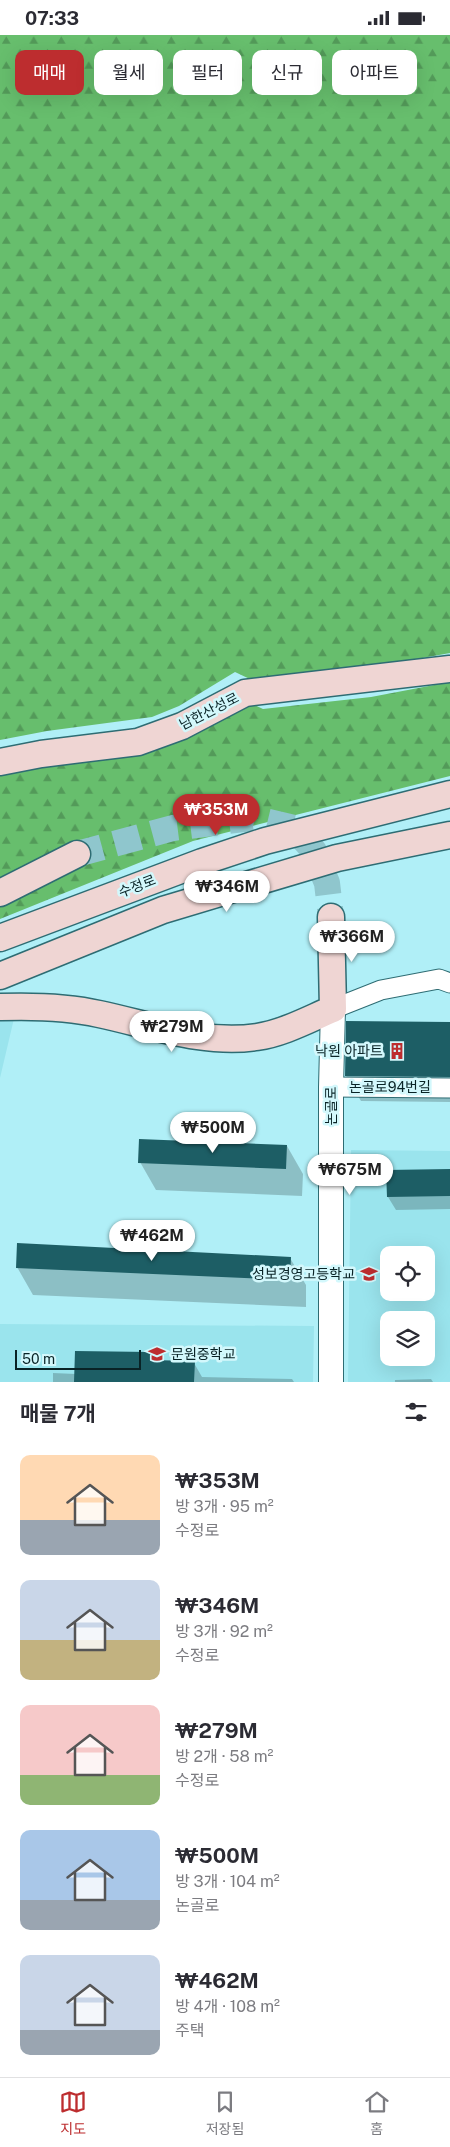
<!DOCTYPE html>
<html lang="ko">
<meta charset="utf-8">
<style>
:root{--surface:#fff;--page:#f2f2f3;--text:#2b2b33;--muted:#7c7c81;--line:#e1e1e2;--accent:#bd2d2f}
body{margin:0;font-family:"Public Sans","Noto Sans KR",sans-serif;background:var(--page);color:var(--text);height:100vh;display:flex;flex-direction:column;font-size:19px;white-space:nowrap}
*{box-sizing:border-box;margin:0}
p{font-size:16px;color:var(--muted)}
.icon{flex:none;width:28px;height:28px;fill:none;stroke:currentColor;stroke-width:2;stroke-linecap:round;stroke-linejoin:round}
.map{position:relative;height:1347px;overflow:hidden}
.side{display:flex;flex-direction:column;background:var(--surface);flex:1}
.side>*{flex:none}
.guide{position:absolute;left:15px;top:15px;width:420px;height:45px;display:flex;gap:10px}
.controls{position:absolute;left:380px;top:1211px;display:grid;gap:10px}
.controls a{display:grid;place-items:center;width:55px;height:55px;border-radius:10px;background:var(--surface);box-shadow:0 5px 20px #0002;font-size:25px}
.scale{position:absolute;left:15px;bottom:12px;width:126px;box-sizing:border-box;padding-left:5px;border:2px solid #092326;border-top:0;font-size:14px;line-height:18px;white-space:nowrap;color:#092326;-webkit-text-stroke:4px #d3f8fc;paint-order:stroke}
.price{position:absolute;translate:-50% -42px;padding:0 11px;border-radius:18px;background:#fff;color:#222;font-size:16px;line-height:32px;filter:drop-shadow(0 1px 2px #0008)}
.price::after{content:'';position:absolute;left:50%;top:30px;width:15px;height:11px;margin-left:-8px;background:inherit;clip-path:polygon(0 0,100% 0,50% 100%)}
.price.on{background:var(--accent);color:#fff}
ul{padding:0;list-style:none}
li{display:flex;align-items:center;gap:15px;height:125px;padding:0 20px}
li span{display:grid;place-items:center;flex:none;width:140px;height:100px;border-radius:10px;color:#555}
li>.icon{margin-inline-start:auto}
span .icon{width:60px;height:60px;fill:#fffc;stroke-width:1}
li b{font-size:21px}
h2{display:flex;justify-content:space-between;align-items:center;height:60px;padding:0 20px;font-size:21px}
.pill{padding:0 18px;border-radius:10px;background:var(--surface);box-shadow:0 5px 20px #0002;font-size:18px;line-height:45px}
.pill.on{background:var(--accent);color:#fff}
.status{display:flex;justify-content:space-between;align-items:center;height:35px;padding:0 25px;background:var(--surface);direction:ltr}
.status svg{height:14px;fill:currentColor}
.dock{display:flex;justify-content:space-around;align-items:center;height:70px;border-top:1px solid var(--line);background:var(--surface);font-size:14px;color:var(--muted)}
.dock a{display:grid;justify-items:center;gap:2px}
.dock .on{color:var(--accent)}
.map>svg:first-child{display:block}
.built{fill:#9ae4ed;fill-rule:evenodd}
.forest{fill:url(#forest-firs)}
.shadow{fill:#0003}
.building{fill:#1d5e65}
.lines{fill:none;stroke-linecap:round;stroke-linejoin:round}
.secondary-tunnel{stroke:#8fc6cd;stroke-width:26;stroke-dasharray:26 13;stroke-linecap:butt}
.minor-casing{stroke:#2e6c73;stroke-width:21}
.tertiary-casing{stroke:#2e6c73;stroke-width:26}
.secondary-casing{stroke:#2e6c73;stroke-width:29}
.minor{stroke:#fff;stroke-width:19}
.tertiary{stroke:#fff;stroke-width:24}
.secondary{stroke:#efd5d3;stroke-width:26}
.labels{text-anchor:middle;stroke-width:5;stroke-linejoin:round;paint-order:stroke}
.street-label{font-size:14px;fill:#092326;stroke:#d3f8fc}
.poi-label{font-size:14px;fill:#092326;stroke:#d3f8fc;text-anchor:end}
</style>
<div class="status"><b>07:33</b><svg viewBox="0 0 49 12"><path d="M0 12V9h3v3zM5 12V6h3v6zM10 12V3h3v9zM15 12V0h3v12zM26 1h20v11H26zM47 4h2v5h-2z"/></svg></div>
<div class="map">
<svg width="450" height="1347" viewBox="0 0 450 1347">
<defs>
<pattern id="forest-firs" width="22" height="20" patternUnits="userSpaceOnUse" patternTransform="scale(1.25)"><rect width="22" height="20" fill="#67be6d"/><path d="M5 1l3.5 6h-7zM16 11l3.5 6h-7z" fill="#539a59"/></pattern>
</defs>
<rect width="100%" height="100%" fill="#b0eff7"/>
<!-- built -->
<path class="built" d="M16,975L0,1043V983Z
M351,1115L450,1116V1347H348ZM389,1220H426V1258H389ZM389,1285H426V1322H389Z
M0,1289L314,1291L313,1347H0Z"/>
<!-- forest -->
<path class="forest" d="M0,0H450V618L362,634L254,646L235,637L179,671L152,682L47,696L0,705Z
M450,647V741L193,806L0,884V737L7,734L58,730L161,710L244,665L263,674L371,662Z"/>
<!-- shadow -->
<path class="shadow" d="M450,988V1067L361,1066L346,1041Z
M287,1111L303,1139L302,1161L156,1155L140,1127Z
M450,1136V1174L396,1175L388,1162Z
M290,1223L306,1250V1272L33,1260L17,1232Z
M150,1318L154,1327L194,1328L202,1342L292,1344L294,1347H53V1338L76,1339Z
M431,1344L433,1347H395V1345Z"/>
<!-- building -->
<path class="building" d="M346,986L450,987V1042L345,1041Z
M139,1104L287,1110L286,1134L138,1128Z
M450,1134V1161L387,1162L386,1135Z
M17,1208L291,1222L290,1245L16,1233Z
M75,1316L150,1317V1325L195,1326L194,1347H74Z"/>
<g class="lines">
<!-- secondary-tunnel -->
<path class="secondary-tunnel" d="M77,819L173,793L252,783L294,793L314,816L327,848L331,882"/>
<!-- minor casing -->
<g class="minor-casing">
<path id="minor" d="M333,974L381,955L439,944L450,948
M331,1052L450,1053"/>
</g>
<!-- tertiary casing -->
<g class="tertiary-casing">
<path id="tertiary" d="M331,1347V1052L333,974"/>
</g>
<!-- secondary casing -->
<g class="secondary-casing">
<path id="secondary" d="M0,727L41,719L138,707L182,691L245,658L450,634
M0,858L77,819
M0,903L202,827L265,806L450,759
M0,941L163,875L337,823L450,800
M0,972C31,971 69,972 99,979C151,990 204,1010 257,1002C284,998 309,984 333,974L331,882"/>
</g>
<!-- minor -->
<use href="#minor" class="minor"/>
<!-- tertiary -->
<use href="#tertiary" class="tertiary"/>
<!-- secondary -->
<use href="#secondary" class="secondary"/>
</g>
<!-- icons -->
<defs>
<g id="building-bare" transform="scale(1.35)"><path d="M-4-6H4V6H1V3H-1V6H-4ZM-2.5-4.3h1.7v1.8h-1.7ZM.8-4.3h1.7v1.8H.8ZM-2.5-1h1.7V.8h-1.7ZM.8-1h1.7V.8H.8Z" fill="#bd2d2f" stroke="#d3f8fc" stroke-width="2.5" paint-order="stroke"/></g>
<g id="school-bare" transform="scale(1.35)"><path d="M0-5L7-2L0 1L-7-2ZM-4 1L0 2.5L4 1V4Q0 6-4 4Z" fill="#bd2d2f" stroke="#d3f8fc" stroke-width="2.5" paint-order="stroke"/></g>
<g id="university-bare" transform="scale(1.35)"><path d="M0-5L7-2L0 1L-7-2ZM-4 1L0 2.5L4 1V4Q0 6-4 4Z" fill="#bd2d2f" stroke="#d3f8fc" stroke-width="2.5" paint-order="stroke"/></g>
</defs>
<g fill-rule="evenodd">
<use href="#building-bare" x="397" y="1016"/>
<use href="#school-bare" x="369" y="1239"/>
<use href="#university-bare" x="157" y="1319"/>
</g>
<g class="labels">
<!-- street labels -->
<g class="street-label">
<text transform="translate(209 676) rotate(-27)" y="5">남한산성로</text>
<text transform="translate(137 851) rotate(-21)" y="5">수정로</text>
<text x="390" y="1057">논골로94번길</text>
<text transform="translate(331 1071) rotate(-90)" y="5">논골로</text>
</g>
<!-- poi labels -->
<g class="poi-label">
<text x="383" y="1021">낙원 아파트</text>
<text x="355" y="1244">성보경영고등학교</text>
<text x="171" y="1324" text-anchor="start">문원중학교</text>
</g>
</g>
</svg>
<div class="controls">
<a><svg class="icon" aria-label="locate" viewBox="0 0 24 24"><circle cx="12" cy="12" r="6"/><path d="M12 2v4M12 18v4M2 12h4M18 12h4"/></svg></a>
<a><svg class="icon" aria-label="layers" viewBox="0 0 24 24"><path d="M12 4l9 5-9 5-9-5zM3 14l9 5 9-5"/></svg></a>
</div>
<div class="scale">50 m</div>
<b class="price on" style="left:216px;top:801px">₩353M</b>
<b class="price" style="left:227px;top:878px">₩346M</b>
<b class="price" style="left:352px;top:928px">₩366M</b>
<b class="price" style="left:172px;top:1018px">₩279M</b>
<b class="price" style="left:213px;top:1119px">₩500M</b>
<b class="price" style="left:350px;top:1161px">₩675M</b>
<b class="price" style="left:152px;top:1227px">₩462M</b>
<div class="guide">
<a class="pill on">매매</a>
<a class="pill">월세</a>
<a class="pill">필터</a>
<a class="pill">신규</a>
<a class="pill">아파트</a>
</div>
</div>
<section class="side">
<h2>매물 7개<svg class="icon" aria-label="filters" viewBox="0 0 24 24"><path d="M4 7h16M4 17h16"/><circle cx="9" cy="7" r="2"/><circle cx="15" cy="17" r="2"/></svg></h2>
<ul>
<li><span style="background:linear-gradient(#ffd9b3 65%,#9aa5b1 0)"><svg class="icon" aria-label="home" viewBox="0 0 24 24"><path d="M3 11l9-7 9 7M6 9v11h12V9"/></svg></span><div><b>₩353M</b><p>방 3개 · 95 m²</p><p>수정로</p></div></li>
<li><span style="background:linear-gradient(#c9d6e8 60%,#c2b280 0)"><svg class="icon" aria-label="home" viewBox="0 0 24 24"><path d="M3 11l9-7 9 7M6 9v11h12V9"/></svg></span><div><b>₩346M</b><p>방 3개 · 92 m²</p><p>수정로</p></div></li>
<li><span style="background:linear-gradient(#f6c9c9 70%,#8fb573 0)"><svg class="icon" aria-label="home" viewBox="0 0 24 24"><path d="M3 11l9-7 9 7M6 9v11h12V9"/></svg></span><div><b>₩279M</b><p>방 2개 · 58 m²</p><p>수정로</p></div></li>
<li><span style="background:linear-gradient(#a9c7e8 70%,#9aa5b1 0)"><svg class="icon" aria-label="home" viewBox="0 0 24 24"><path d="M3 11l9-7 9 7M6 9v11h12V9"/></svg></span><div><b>₩500M</b><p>방 3개 · 104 m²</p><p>논골로</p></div></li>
<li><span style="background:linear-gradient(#c9d6e8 75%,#9aa5b1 0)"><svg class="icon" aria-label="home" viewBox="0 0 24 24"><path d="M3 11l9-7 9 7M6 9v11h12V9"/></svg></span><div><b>₩462M</b><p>방 4개 · 108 m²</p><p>주택</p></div></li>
</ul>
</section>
<nav class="dock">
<a class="on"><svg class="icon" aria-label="map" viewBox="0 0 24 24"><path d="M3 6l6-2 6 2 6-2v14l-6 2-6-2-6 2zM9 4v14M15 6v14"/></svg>지도</a>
<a><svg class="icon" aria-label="saved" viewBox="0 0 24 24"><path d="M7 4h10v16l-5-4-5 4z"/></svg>저장됨</a>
<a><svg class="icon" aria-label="home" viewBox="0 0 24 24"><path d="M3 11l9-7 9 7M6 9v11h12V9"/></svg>홈</a>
</nav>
